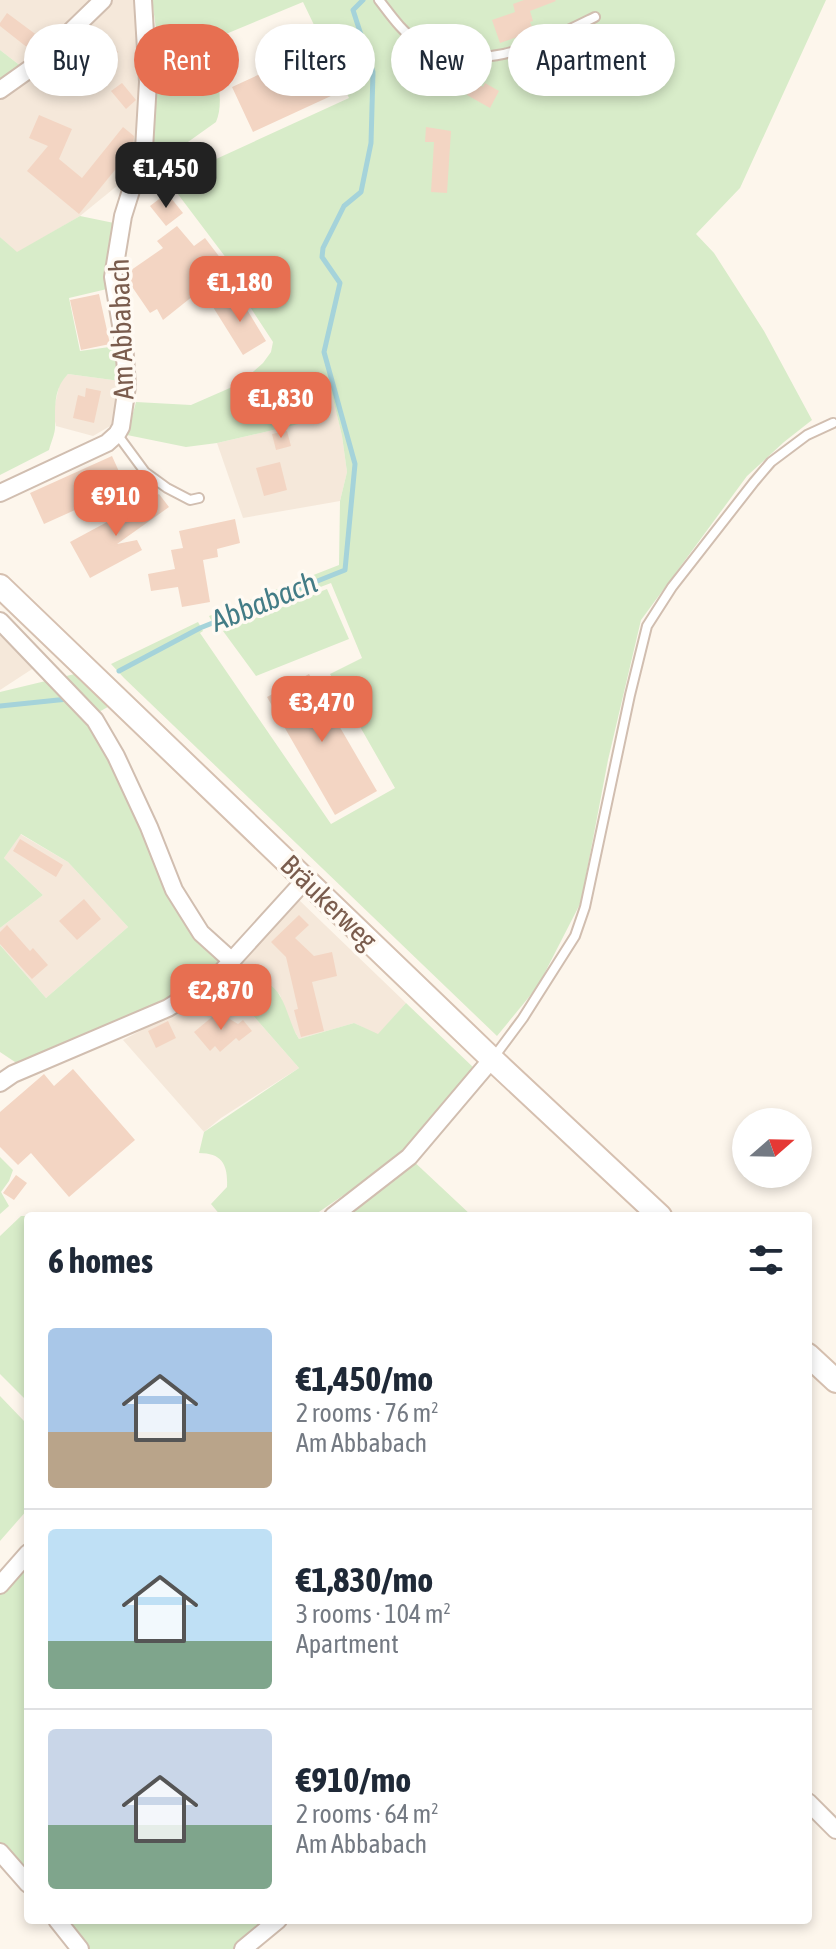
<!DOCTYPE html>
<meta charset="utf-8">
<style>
:root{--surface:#fff;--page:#f2f2f3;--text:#1f2937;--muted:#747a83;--line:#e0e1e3;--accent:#e76f51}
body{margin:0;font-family:"Asap Condensed",sans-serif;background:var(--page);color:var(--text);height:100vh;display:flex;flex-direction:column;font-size:30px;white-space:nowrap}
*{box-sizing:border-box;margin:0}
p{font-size:26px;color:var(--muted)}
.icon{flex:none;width:44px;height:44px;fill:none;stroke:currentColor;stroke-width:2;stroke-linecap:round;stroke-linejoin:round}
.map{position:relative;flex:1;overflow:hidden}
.side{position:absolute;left:24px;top:1212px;width:788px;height:712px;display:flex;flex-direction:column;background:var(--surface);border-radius:8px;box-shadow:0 4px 12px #0003}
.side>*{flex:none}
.guide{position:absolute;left:24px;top:24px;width:788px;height:72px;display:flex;gap:16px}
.needle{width:52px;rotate:70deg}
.tools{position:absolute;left:732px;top:1108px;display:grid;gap:16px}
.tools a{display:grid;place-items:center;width:80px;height:80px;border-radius:50%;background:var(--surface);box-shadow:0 4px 12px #0003;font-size:40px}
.price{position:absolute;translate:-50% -68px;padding:0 18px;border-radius:16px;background:var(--accent);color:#fff;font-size:26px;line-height:52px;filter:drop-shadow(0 2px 4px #0008)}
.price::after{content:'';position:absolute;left:50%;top:48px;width:24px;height:18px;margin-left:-12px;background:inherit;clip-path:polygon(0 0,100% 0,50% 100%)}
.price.on{background:#222;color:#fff}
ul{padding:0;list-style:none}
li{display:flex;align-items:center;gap:24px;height:200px;padding:0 24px}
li+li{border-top:2px solid var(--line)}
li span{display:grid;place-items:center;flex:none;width:224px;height:160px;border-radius:8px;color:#555}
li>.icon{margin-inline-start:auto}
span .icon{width:96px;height:96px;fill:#fffc;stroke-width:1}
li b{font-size:34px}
h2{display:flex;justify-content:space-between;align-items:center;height:96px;padding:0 24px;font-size:34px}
.chip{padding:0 28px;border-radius:36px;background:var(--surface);box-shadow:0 4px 12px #0003;font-size:28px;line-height:72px}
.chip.on{background:var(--accent);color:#fff}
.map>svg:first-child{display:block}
.residential{fill:#f5e8da}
.green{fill:#d8ecc9}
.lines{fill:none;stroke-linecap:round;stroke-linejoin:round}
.stream{stroke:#a5d3da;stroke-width:5}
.building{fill:#f3d5c3}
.lane-casing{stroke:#d1beb0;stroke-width:12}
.street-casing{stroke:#d1beb0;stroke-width:20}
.secondary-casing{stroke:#d6c0b0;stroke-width:26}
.lane{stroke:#fff;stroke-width:8}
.street{stroke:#fff;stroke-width:16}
.secondary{stroke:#fff;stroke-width:22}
.labels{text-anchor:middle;stroke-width:7;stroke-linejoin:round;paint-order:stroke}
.street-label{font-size:28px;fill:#7a5c4d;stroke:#fffaf3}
.water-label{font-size:30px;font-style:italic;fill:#437c86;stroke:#fffaf3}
</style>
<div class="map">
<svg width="836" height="1949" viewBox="0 0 836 1949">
<rect width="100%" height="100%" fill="#fdf6ec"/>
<!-- residential -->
<path class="residential" d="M0,0H135L139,19L141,41L139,150L128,177L80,216L17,253L0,237V100L26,83L22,67L0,50Z
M68,374L120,381L118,409L112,425L93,436L56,426L53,413L60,382Z
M331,389L342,436L347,472L340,501L243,518L217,443L299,424Z
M0,612L46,660L0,690Z
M20,834L68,862L128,927L46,998L0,945V928L43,895L4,858Z
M298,899L406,1003L378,1035L354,1023L299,1039L291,1025L280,995L270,984L260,977L235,967Z
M223,981L299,1068L221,1118L204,1132L123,1040L213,992Z"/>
<!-- green -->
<path class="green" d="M152,0H826L740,188L696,234L714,253L764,331L812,420L784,442L747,476L641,620L608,760L581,902L538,986L497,1036L124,678L111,664L198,622L203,631L200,633L331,824L395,788L330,674L362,658L331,583L215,627L209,616L339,565L340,501L347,472L342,436L331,390C321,404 316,414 299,424L217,443L186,447L127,435L136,402L191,405L239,384L263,363L271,352L273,342L235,284L242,279L168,181L349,98L303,2L209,41C214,66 226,98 216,122L143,174L152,146L157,36Z
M0,50L22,67L0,81Z
M80,216L114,223L108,264L107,289L69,298L80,351L117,346L120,381L68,374C54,388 55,405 55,424C56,432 51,442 49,450L0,475V237L17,252Z
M327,589L349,639L256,676L223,631Z
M83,672L115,703L88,718L93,723L145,832L225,962L166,1005L18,1064L0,1052V945L46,998L128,927L68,862L21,834L4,858L43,895L0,928V692Z
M235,967C251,974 271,980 280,996C288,1009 290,1025 299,1039L354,1023L378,1034L406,1003L475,1069L423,1130L392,1162L313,1216H221L211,1204L227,1187C228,1166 223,1153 199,1153L204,1132L299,1068L223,981Z
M0,1157L13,1170L9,1181L1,1192L9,1206L0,1214Z
M409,1157L472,1216H333Z
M21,1216H39H28V1402L0,1374V1236Z
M0,1396L24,1421L28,1417V1509L0,1541Z
M28,1553V1877L0,1843V1586Z
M64,1920H278L243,1949H84Z"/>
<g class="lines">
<!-- stream -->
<path class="stream" d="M119,671L200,628L345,570L355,464L324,352L340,283L322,257L323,248L344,206L361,192L371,143L373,72L353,10L363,0
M0,706L68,699"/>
</g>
<!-- building -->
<path class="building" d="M524,0H555L556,1L530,11L533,21L530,22L533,29L526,31V34L500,43L492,20L515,12L513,4Z
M7,13L42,39L33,52L0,26V23Z
M106,38L118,52L95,72L83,58Z
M323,45L344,90L253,132L232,87Z
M475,82L483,87L485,83L499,91L490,108L467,95Z
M122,83L136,100L126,109L111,91Z
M39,115L72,129L59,159L82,178L123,127L134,136L133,148L79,214L27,171L48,146L29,138Z
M426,127L451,131L447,193L431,192L434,142H425Z
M167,193L183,213L166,226L150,206Z
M177,226L194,246L205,238L228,268L163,320L157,309L150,313L124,275L163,248L157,241Z
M237,293L266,341L243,355L213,307Z
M99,294L110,344L81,350L70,300Z
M86,388L101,391L94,423L73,418L78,395L85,397Z
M287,431L291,446L276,450L272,434Z
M112,456L126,487L44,524L30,493Z
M280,462L287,490L264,496L256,468Z
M159,494L169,507L117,544L137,540L142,550L90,578L70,542Z
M235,519L240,543L217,549L218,557L203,560L210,602L182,607L178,587L151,591L148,574L175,569L171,550L183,548L179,531Z
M309,674L377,791L335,815L267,697Z
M20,839L63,865L56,877L13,851Z
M84,899L101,919L77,940L59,921Z
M299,915L309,925L295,938L314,956L332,952L337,976L312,982L324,1031L301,1037L294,1010L298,1009L286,957L271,942Z
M7,925L30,951L33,948L48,965L32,979L0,944V932Z
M218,1012L238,1024L243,1020L252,1031L239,1041L236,1038L220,1052L215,1046L210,1051L194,1032Z
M168,1021L176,1038L156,1048L148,1031Z
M73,1069L135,1140L69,1197L31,1153L18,1165L0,1147V1112L44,1074L54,1086Z
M16,1175L27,1183L14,1200L3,1193Z"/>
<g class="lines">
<!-- lane casing -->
<g class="lane-casing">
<path id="lane" d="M379,0C390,14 402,32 417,41C477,78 540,44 595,17
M117,434L145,472L167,488L190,500L199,498
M494,1057L523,1018L575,936L585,907L630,695L647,626L672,587L754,482L771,462L807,435L833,423"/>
</g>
<!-- street casing -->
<g class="street-casing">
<path id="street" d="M0,90L38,63L103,0
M0,493L107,443L117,434L121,427L127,386L124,343L113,277L123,216L144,149L148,82L143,0
M0,621L95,720L116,756L149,827L174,890L201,933L232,961
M0,1083L13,1074L168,1008L216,978L306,879
M333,1216L409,1157L492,1059
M0,1585L28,1553
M808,1802L836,1830
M0,1852L28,1884
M57,1920L80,1949
M243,1949L278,1920"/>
</g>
<!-- secondary casing -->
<g class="secondary-casing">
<path id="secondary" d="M0,586L492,1059L660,1216
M808,1355L836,1381"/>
</g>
<!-- lane -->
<use href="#lane" class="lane"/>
<!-- street -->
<use href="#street" class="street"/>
<!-- secondary -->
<use href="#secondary" class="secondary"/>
</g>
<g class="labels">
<!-- street labels -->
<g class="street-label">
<text transform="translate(121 329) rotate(-92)" y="10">Am Abbabach</text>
<text transform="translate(329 902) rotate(44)" y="10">Bräukerweg</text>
</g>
<!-- water labels -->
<g class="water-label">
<text transform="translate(264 602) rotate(-22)" y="10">Abbabach</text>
</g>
</g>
</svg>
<div class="tools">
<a><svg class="needle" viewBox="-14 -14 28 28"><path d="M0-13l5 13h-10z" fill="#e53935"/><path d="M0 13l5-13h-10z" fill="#747a83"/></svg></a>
</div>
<b class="price on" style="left:166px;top:210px">€1,450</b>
<b class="price" style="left:240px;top:324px">€1,180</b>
<b class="price" style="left:281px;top:440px">€1,830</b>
<b class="price" style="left:116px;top:538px">€910</b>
<b class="price" style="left:322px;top:744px">€3,470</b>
<b class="price" style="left:221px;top:1032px">€2,870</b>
<div class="guide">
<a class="chip">Buy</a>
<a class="chip on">Rent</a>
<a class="chip">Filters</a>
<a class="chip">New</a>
<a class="chip">Apartment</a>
</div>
<section class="side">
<h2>6 homes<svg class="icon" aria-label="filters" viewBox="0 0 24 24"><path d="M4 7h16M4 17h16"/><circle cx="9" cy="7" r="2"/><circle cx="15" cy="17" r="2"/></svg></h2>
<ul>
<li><span style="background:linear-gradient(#a9c7e8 65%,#b9a48a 0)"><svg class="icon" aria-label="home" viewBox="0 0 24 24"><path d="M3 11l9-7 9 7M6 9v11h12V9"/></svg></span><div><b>€1,450/mo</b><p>2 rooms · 76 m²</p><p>Am Abbabach</p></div></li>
<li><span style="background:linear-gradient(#bfe0f5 70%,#7fa58c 0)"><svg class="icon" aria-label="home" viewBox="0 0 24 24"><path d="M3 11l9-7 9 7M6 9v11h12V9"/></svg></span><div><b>€1,830/mo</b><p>3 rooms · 104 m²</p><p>Apartment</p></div></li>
<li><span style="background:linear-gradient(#c9d6e8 60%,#7fa58c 0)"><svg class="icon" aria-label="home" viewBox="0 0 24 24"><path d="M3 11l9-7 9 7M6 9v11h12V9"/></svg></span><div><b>€910/mo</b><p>2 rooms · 64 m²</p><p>Am Abbabach</p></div></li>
</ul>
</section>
</div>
